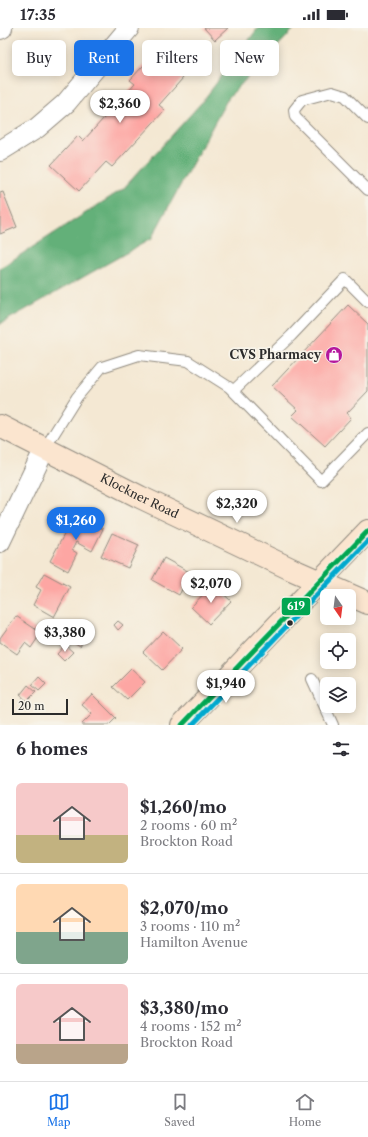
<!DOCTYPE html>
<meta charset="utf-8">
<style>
:root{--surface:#fff;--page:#f2f2f3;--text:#2b2b33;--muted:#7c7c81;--line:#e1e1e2;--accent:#1a73e8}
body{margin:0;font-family:"Libre Caslon Text",serif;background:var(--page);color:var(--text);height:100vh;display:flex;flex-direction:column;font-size:15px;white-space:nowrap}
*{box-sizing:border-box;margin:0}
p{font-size:13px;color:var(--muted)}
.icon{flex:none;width:22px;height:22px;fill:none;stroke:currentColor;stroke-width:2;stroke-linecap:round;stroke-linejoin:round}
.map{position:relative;height:697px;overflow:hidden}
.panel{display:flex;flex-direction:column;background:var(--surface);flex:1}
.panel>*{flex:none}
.top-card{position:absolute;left:12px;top:12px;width:344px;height:36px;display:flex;gap:8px}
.needle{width:26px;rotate:166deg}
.fabs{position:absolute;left:320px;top:561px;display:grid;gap:8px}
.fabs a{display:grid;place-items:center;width:36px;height:36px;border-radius:6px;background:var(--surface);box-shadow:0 2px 10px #0003;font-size:20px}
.scale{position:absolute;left:12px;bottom:10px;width:56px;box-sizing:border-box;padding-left:4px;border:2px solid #2b2b2b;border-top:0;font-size:11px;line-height:14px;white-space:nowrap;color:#2b2b2b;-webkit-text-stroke:3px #f7f3e8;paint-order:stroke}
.price{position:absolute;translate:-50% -34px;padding:0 9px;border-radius:14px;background:#fff;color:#222;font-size:13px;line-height:26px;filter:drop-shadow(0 1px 2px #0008)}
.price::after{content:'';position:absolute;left:50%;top:24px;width:12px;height:9px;margin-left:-6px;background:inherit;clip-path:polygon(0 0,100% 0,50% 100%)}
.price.current{background:var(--accent);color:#fff}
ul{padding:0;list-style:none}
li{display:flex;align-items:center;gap:12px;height:100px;padding:0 16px}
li+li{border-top:1px solid var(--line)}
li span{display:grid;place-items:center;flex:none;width:112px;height:80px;border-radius:6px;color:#555}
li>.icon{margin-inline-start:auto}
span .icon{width:48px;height:48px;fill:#fffc;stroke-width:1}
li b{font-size:17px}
h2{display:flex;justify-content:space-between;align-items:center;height:48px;padding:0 16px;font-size:17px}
.pill{padding:0 14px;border-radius:6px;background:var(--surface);box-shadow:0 2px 10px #0003;font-size:14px;line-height:36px}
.pill.current{background:var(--accent);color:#fff}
.status{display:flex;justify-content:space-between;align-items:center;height:28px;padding:0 20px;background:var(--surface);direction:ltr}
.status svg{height:11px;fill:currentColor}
.menu{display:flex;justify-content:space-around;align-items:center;height:56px;border-top:1px solid var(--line);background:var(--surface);font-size:11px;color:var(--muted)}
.menu a{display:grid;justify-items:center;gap:2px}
.menu .current{color:var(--accent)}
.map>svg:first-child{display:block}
.forest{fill:#64b079;stroke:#486e52}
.building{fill:#fda6a3}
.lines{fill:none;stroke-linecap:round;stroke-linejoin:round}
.lane-casing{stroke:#908a7f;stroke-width:12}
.street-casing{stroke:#908a7f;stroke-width:22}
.secondary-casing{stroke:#908a7f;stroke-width:24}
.lane{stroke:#fff;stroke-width:10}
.street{stroke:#fff;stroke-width:20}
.secondary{stroke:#fbe5cf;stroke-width:22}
.bus-1-casing{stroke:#f7f3e8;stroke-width:8}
.bus-2-casing{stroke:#f7f3e8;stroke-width:8}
.bus-1{stroke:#00a651;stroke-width:5}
.bus-2{stroke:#00a9ce;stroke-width:5}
.bus-dot{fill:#2b2b2b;stroke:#f7f3e8;stroke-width:1.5}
.labels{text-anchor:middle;stroke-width:3.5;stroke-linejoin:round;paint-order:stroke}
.poi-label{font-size:12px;font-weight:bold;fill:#2b2b2b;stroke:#f7f3e8;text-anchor:end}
.street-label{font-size:12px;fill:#2b2b2b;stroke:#f7f3e8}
.line-badge{stroke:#f7f3e8;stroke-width:1.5}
.badge-label{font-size:11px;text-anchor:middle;font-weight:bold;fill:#fff}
</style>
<div class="status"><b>17:35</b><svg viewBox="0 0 49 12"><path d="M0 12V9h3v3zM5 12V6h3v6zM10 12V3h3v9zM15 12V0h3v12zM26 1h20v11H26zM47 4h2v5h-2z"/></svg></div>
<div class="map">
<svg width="368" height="697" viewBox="0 0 368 697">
<rect width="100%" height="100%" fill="#f7f3e8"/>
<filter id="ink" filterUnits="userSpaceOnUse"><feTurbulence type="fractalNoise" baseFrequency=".025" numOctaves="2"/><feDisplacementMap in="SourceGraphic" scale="8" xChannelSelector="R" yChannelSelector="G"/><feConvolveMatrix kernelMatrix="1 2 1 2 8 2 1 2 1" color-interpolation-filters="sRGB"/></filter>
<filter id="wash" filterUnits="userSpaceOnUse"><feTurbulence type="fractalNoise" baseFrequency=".012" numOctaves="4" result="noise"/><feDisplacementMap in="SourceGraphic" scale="16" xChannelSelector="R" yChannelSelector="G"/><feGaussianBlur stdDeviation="0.9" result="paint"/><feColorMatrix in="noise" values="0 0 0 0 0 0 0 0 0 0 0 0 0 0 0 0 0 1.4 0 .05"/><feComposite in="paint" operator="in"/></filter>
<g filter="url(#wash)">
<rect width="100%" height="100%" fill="#f4e8d3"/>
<!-- forest -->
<path class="forest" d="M258,0H295L228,70L151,211L0,296V240L123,161L202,74Z"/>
<g id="blocks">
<!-- building -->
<path class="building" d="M204,0H228L215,12Z
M156,24L183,50L159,77L165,82L112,139L106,134L79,163L51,137L78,108L83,113L135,56L130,52Z
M3,164L17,199L0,206V165Z
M348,277L368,296V363L347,385L351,390L325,418L292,388L298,382L272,358Z
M75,486L103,501L92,523L76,514L72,522L77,525L68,543L50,533Z
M112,505L139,517L128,540L101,528Z
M164,530L191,545L179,567L152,552Z
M44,545L70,559L54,589L33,577L41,562L36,559Z
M203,549L209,556L204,561L197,555Z
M213,556L231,573L209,596L191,579Z
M16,588L41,605L31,620L25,615L17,626L0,614V610Z
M118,593L123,597L118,602L114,597Z
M79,603L86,608L80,618L72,613Z
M163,603L182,621L162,642L143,624Z
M65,617L73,624L64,633L57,626Z
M131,641L145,654L127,672L113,659Z
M39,649L46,656L39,663L32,657Z
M28,657L36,664L27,673L20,667Z
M92,666L116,690L109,697H81L92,686L82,677Z"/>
</g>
</g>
<g filter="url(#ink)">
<use href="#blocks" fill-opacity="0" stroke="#908a7f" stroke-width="1"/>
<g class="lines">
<!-- lane casing -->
<g class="lane-casing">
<path id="lane" d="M368,91L345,68L332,64L302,72L294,82L295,89L368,162
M368,274L345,251L291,308L233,363L321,453L368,405
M45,420L77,369L102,339L139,327L188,333L229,359L233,363
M312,651L333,697"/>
</g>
<!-- street casing -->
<g class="street-casing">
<path id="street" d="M0,1L2,0
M0,123L37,100L66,75L129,0
M0,514L45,420"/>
</g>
<!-- secondary casing -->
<g class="secondary-casing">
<g id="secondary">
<path id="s1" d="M0,398L140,469L293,542L368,575"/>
<path d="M182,697L368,503"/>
</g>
</g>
<!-- lane -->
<use href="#lane" class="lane"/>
<!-- street -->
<use href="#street" class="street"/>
<!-- secondary -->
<use href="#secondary" class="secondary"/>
<!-- bus-1 casing -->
<g class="bus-1-casing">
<path id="bus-1" d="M182,697L368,503"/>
</g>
<!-- bus-2 casing -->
<g class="bus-2-casing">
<path id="bus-2" d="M192,697L368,513"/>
</g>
<!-- bus-1 -->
<use href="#bus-1" class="bus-1"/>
<!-- bus-2 -->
<use href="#bus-2" class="bus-2"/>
</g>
</g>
<!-- icons -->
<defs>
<g id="shop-disc" transform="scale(0.9)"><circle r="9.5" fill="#b5179e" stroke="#f7f3e8"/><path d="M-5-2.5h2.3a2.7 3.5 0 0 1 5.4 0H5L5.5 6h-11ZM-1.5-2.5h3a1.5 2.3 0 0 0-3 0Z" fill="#fff"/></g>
</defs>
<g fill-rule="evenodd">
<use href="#shop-disc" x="334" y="327"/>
</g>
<!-- markers -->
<circle class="bus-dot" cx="290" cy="595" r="3.5"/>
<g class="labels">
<!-- poi labels -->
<g class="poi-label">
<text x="321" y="331">CVS Pharmacy</text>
</g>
<!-- street labels -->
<g class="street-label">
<text dy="4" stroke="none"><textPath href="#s1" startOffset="156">Klockner Road</textPath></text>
</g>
</g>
<rect class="line-badge" x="281" y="569" width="30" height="19" rx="4" fill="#00a651"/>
<g class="badge-label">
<text x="296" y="582">619</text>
</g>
</svg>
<div class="fabs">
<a><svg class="needle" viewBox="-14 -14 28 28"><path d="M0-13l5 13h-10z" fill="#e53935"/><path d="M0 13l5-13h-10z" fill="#7c7c81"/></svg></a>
<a><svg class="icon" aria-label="locate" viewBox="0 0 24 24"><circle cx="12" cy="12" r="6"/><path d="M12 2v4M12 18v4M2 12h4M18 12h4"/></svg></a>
<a><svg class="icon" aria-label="layers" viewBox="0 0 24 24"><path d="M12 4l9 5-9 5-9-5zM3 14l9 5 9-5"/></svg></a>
</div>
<div class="scale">20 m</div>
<b class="price" style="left:120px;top:96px">$2,360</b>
<b class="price" style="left:237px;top:496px">$2,320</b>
<b class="price current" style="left:76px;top:513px">$1,260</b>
<b class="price" style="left:211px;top:576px">$2,070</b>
<b class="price" style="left:65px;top:625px">$3,380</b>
<b class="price" style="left:226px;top:676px">$1,940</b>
<div class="top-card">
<a class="pill">Buy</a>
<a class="pill current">Rent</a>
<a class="pill">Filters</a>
<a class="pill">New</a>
</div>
</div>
<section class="panel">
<h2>6 homes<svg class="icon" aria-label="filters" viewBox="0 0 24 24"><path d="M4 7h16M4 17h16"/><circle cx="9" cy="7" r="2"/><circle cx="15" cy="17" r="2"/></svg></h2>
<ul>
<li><span style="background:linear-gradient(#f6c9c9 65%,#c2b280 0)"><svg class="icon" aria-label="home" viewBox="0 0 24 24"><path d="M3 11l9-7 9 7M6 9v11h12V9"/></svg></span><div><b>$1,260/mo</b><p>2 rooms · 60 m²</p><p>Brockton Road</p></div></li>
<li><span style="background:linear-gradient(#ffd9b3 60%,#7fa58c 0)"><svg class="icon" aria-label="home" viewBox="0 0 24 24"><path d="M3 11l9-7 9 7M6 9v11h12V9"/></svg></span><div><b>$2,070/mo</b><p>3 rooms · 110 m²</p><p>Hamilton Avenue</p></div></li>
<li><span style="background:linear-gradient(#f6c9c9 75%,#b9a48a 0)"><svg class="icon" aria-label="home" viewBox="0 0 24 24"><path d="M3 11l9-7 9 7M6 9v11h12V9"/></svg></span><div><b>$3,380/mo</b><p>4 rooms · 152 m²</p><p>Brockton Road</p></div></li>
</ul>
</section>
<nav class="menu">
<a class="current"><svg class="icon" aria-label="map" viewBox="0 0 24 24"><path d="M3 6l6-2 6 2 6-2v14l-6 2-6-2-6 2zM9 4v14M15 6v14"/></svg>Map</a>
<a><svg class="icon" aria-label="saved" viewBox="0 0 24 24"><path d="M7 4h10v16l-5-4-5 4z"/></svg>Saved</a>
<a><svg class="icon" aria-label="home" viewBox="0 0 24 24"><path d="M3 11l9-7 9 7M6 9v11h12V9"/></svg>Home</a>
</nav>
